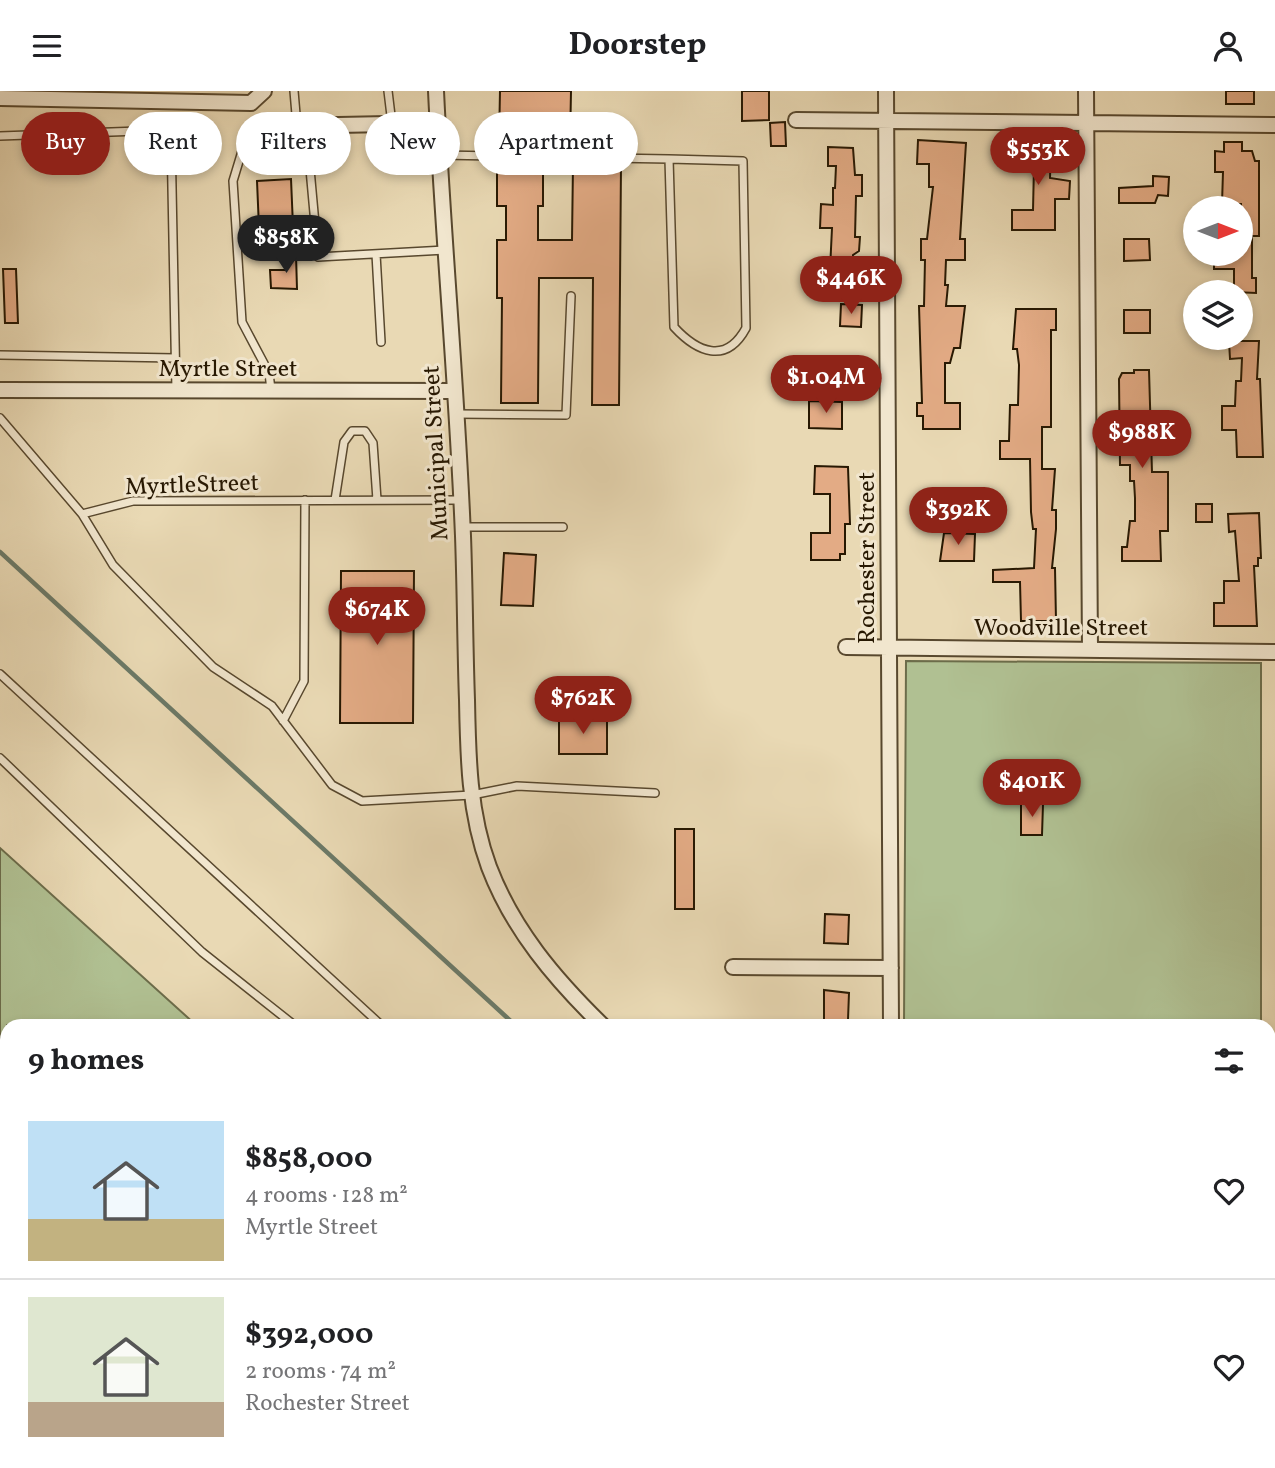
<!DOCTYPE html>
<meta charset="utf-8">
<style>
:root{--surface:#fff;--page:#f6f6f6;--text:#202124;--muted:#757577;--line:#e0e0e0;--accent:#8f2418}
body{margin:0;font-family:Vollkorn,serif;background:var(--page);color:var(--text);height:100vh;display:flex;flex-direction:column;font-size:26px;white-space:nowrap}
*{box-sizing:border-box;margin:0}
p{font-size:23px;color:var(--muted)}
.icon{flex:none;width:38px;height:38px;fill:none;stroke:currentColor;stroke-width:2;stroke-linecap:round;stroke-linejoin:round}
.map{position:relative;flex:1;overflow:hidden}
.details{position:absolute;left:0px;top:928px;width:1276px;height:450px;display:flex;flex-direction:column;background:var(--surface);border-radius:21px 21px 0 0;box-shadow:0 4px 10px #0003}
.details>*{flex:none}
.banner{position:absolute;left:21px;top:21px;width:700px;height:63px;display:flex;gap:14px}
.needle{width:46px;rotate:90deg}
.controls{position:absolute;left:1183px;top:105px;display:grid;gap:14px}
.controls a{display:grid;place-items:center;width:70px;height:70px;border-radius:50%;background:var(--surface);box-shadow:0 4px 10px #0003;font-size:35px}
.price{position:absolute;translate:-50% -60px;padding:0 16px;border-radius:24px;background:var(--accent);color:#fff;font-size:23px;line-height:46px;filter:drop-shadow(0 2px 4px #0008)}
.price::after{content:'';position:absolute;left:50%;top:42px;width:21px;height:16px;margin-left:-10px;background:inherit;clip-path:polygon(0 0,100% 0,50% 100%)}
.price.current{background:#222;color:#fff}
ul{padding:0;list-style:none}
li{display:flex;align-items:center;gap:21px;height:175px;padding:0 28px}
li+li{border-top:2px solid var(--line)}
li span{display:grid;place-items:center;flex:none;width:196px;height:140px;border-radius:0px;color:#555}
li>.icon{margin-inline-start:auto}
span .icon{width:84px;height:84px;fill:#fffc;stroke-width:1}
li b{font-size:30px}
h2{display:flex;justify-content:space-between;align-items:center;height:84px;padding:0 28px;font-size:30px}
.pill{padding:0 24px;border-radius:32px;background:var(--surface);box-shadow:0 4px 10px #0003;font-size:24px;line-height:63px}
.pill.current{background:var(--accent);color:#fff}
header{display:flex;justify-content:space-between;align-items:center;height:91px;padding:0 28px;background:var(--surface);font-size:32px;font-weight:700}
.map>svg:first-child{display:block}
.green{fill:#b0c092;stroke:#6c6c4a;stroke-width:2}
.water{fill:#98baaa;stroke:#6b7967;stroke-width:2}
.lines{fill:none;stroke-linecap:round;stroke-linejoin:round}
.stream{stroke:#6b7967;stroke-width:4.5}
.building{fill:#e3ab85;stroke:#271802;stroke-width:2}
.lane-casing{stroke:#58482e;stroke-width:10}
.street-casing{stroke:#58482e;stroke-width:18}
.lane{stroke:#f1e6ce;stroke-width:7}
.street{stroke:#f1e6ce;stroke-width:14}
.labels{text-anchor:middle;stroke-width:6;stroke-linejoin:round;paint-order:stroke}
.street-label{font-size:24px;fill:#271802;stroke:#f1e6ce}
</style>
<header><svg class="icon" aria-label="menu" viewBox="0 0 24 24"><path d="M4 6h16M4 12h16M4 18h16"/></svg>Doorstep<svg class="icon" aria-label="person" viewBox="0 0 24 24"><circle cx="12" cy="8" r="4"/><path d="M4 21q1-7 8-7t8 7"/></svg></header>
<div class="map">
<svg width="1275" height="1377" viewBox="0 0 1275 1377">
<rect width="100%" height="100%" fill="#e9d9b4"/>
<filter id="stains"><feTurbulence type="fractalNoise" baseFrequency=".00286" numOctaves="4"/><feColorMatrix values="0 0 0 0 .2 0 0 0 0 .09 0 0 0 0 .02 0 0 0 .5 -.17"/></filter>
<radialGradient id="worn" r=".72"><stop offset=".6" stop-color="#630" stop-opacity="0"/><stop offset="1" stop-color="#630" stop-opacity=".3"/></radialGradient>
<!-- green -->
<path class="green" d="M906,570L1261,572V934H904Z
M0,757L196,934H7V1061L0,1058Z
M1269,988H1275V1377H1076V1370H1269Z
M469,1370H521V1377H474Z"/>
<!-- water -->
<path class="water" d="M521,1370H600L608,1377H521Z"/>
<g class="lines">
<!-- stream -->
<path class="stream" d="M0,461L515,934"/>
</g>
<!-- building -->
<path class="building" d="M500,0H571L570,52L499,51Z
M742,0H769V29L742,30Z
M1226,0H1254V13H1226Z
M785,31L786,55H771L770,32Z
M918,49L966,52L960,148H965V169H946L945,194H948L946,215H965L960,257H954L950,272H945V312H960V338H923V325H917V312H922L919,215H924L925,169H921V148H927L933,96H929V73H917Z
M1011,51L1051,52L1050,87L1070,90L1069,108H1055V139H1012V119H1033L1034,75L1011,74Z
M1224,51H1242V60H1252L1255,70H1259V145H1252V187H1256V202L1234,201V178H1214V163H1241V113H1222L1223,81H1215V60L1224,61Z
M828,56L853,57L855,84H862V105H856L855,146H860L859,160L853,164L850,207L815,206L816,178L830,179L832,137H820L821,113L833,114V97H835L836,75H828Z
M497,73H543V115H538V149H572L573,73H621L619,314H592L593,187H539L538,312H501L502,207H497V149H506V115H497Z
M1153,85L1169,86L1168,105L1158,104L1155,112H1119V97L1153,95Z
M291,88L293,135L259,137L257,90Z
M1124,148H1149L1150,169L1124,170Z
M286,164H296L297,198L271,197L270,179H285Z
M3,178H16L18,232H5Z
M841,213L862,214L861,236L840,235Z
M1016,218H1056V239H1051V336H1042V378H1055L1052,419H1056V438L1052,477H1055L1056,530H1021L1020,491H993V479L1034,477L1036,438H1033L1031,421L1030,368H1000V350H1009L1010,314H1018L1019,274L1017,258H1013Z
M1124,219H1150V242H1124Z
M1229,250H1259L1257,288H1260L1263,366H1237L1236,339H1222V315H1235L1236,290H1241L1242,267L1230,268Z
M1134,279H1149L1152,381H1168V440H1160L1161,470H1122V456H1127L1130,430H1135V407L1134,390H1130V374H1120L1119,288L1122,282H1134Z
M809,310L842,311V338L809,337Z
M815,375L848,376L850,433H845V463H840V469H811V442H830V403H814Z
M1196,413H1212V431H1196Z
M1259,422L1261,467H1258V475H1254L1257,535H1214V512H1224V490H1239L1235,440L1229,441L1228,423Z
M944,442L975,443L974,470H940Z
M504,462L536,464L533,515L501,514Z
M341,480H414L413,632H340Z
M559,627H607V663H559Z
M1021,713H1043L1042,744H1021Z
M675,738H694V818H675Z
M825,823L849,824L848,853L824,852Z
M824,899L849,902L848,929H824Z"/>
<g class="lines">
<!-- lane casing -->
<g class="lane-casing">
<path id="lane" d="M294,0L297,35
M388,0L392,33
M306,34L318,166L445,159
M0,45L167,39L171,46L176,299
M440,64L669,68L674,236C697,261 726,274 746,237L743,70L669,68
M376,163L381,251
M0,264L175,267
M271,299L269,282L242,231L233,90L246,47L262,36L289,35
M457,323L566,324L571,205
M0,327L82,423L113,474L213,576L272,615L332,694L362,710L472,704L517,695L655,702
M335,409L344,351L352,340H365L373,352L377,409
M82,423L133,410L461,409
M463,436H563
M0,583L381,934
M283,630L304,590L305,409
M0,667L202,861L294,934
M775,1370L779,1377
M851,1370L859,1377"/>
</g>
<!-- street casing -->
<g class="street-casing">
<path id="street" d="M436,0C443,148 457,296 463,445C465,499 465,554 467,609C468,666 469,722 489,776C513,839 555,888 602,934
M886,0L891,934
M1086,0L1090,558
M0,7L251,12L264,0
M796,29L1275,34
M289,35L437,32
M0,299L455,300
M846,556L1275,561
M733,876L891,877
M1269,1162L1275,1161"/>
</g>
<!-- lane -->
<use href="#lane" class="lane"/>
<!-- street -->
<use href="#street" class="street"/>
</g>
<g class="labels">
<!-- street labels -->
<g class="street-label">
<text x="228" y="285">Myrtle Street</text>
<text transform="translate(435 362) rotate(-93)" y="8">Municipal Street</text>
<text transform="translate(192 393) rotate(-2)" y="8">MyrtleStreet</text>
<text transform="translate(866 467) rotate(-90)" y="8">Rochester Street</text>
<text x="1061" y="544">Woodville Street</text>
</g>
</g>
<rect width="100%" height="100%" filter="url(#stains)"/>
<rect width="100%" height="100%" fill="url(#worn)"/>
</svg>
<div class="controls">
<a><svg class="needle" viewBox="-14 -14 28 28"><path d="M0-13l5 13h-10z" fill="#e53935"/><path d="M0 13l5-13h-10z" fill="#757577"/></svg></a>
<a><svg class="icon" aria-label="layers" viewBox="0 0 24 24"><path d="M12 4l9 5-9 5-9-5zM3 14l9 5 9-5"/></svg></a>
</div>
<b class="price" style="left:1038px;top:96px">$553K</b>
<b class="price current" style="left:286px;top:184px">$858K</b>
<b class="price" style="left:851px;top:225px">$446K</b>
<b class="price" style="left:826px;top:324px">$1.04M</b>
<b class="price" style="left:1142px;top:379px">$988K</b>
<b class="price" style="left:958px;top:456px">$392K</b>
<b class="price" style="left:377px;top:556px">$674K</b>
<b class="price" style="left:583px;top:645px">$762K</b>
<b class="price" style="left:1032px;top:728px">$401K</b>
<div class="banner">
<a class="pill current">Buy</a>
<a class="pill">Rent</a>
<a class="pill">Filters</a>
<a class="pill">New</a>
<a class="pill">Apartment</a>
</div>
<section class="details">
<h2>9 homes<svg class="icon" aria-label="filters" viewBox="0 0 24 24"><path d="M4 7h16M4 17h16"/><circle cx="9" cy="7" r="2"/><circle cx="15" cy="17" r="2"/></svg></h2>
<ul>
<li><span style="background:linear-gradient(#bfe0f5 70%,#c2b280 0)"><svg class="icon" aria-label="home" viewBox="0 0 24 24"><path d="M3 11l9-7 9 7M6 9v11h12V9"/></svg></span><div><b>$858,000</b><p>4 rooms · 128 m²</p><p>Myrtle Street</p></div><svg class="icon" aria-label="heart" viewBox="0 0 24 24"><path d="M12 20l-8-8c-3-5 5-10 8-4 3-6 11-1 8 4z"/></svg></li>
<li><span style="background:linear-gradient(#dfe7d0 75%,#b9a48a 0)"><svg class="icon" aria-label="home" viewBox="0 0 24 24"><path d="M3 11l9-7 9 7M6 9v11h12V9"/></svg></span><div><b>$392,000</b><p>2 rooms · 74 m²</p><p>Rochester Street</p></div><svg class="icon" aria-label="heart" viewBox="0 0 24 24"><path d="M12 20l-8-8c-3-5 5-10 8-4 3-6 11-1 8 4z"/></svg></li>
</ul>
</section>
</div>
